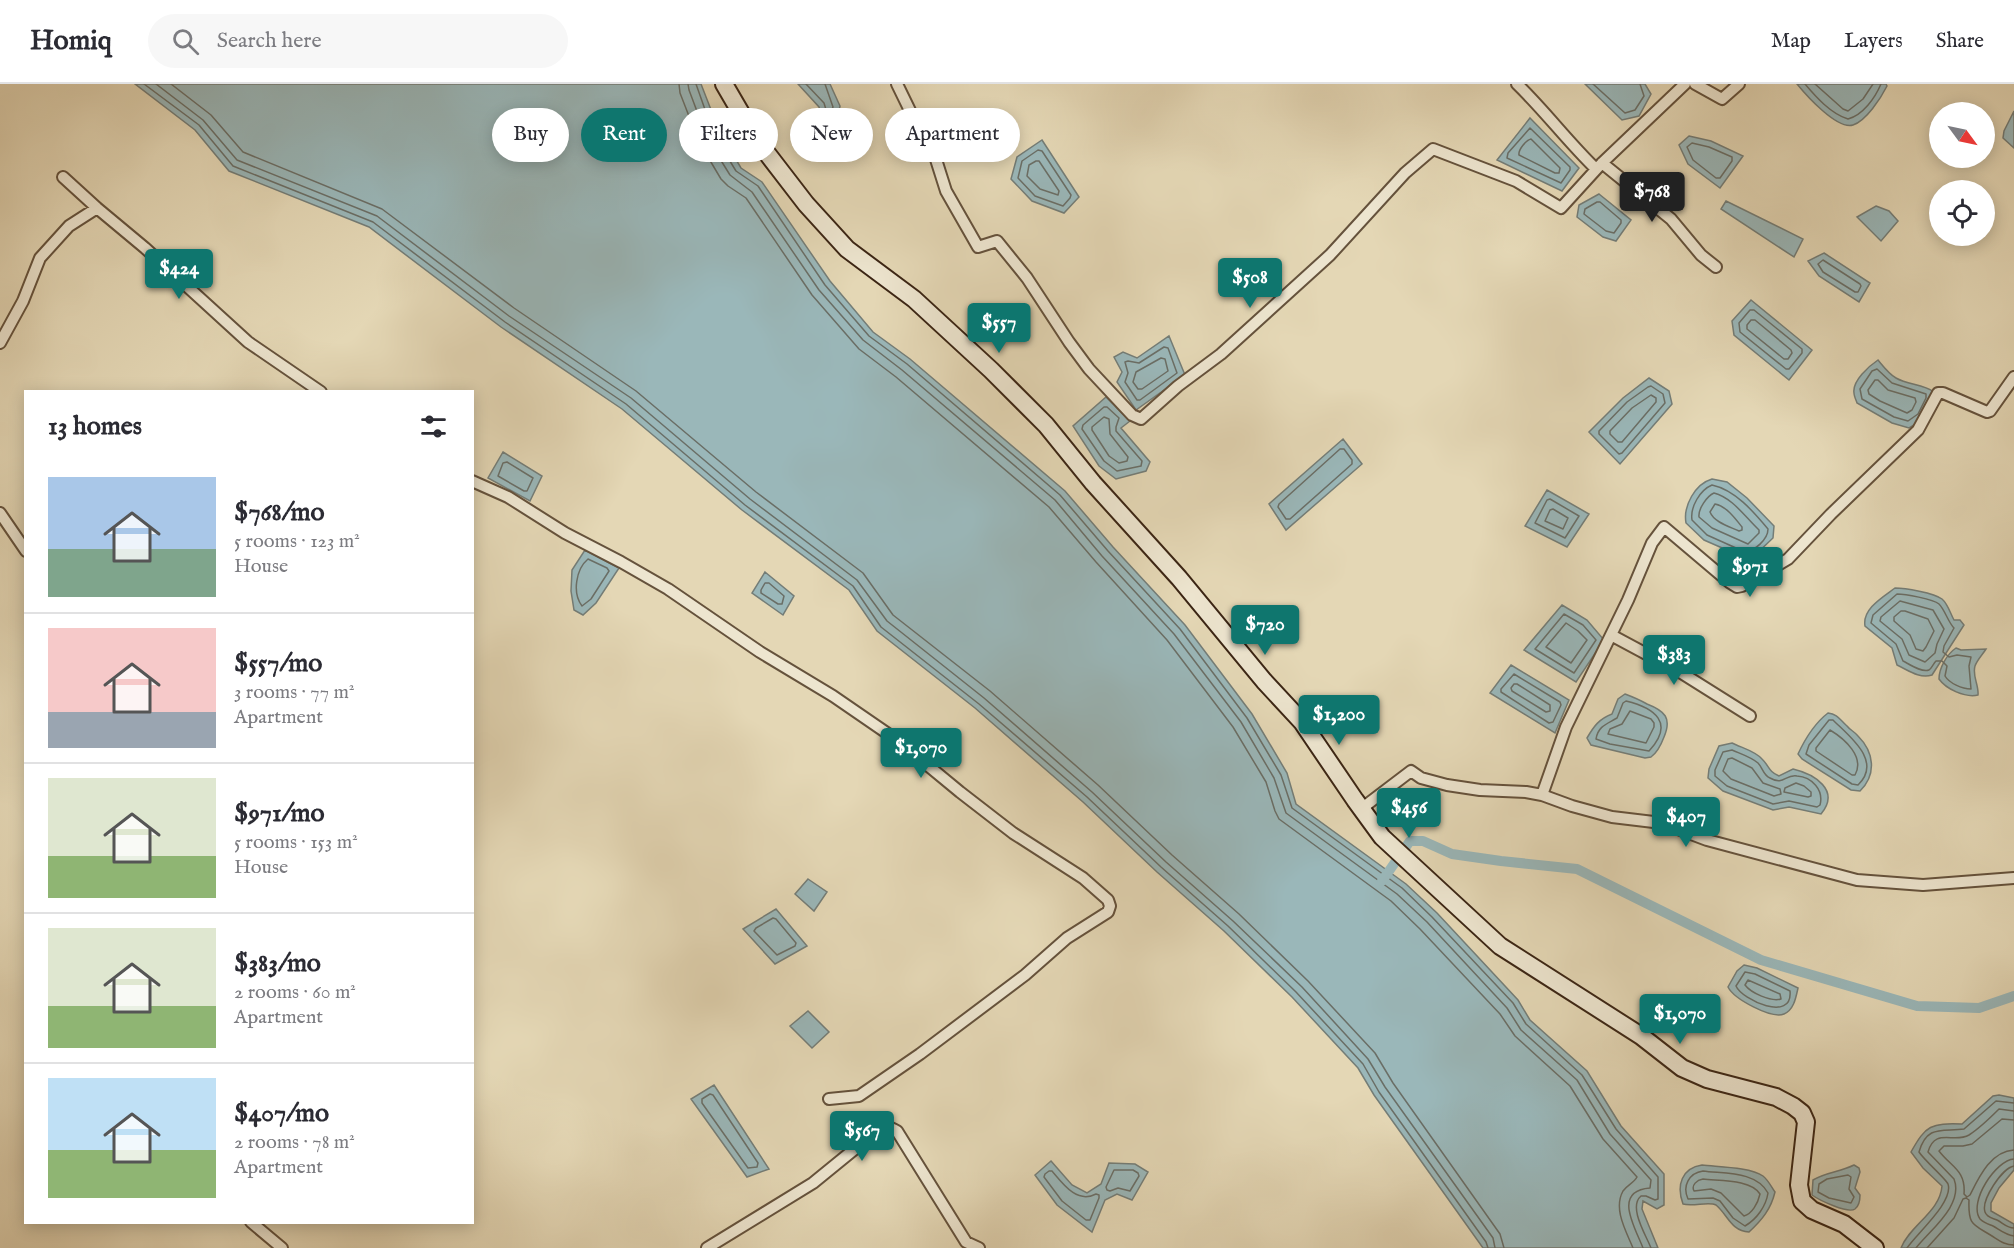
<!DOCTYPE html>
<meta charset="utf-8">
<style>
:root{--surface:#fff;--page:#f7f7f7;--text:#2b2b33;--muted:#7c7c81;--line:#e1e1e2;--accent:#0f766e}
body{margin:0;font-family:"IM FELL English",serif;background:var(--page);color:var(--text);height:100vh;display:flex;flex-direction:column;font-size:22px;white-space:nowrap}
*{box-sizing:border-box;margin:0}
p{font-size:20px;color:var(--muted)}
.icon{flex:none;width:33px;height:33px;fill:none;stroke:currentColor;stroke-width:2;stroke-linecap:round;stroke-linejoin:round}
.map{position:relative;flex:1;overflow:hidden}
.side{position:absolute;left:24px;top:306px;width:450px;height:834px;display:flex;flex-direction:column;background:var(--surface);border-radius:0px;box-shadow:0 3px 15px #0003}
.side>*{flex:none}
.top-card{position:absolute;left:492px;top:24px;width:570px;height:54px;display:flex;gap:12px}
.needle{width:39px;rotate:123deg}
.tools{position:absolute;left:1929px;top:18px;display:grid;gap:12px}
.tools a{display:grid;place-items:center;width:66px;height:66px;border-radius:50%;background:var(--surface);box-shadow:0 3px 15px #0003;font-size:30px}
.price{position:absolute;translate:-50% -51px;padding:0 14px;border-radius:6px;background:var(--accent);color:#fff;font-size:20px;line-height:39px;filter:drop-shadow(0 2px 3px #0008)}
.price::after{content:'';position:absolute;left:50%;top:36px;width:18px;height:14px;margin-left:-9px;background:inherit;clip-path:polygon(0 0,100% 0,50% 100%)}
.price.on{background:#222;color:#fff}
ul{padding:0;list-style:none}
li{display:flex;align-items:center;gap:18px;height:150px;padding:0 24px}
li+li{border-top:2px solid var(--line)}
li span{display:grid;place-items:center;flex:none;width:168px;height:120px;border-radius:0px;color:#555}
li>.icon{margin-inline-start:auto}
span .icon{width:72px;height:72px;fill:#fffc;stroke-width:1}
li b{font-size:26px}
h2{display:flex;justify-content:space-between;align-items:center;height:72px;padding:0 24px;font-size:26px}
.pill{padding:0 21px;border-radius:27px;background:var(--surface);box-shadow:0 3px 15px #0003;font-size:21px;line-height:54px}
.pill.on{background:var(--accent);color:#fff}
header{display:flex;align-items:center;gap:36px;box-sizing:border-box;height:84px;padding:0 30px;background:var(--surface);border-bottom:2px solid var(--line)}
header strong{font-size:28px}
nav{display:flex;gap:33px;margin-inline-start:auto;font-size:21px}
.search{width:420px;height:54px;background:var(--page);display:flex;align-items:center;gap:15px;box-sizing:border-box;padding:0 21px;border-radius:33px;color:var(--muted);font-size:22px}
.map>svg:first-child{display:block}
.water{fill:#9ab7b9;stroke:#747d77;stroke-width:1.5}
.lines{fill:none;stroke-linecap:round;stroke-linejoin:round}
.shore{stroke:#6a6e66;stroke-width:1.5}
.canal{stroke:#9ab7b9;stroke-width:10}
.minor-casing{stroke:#65523c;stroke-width:14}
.secondary-casing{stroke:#3b2514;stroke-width:20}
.minor{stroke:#ede5cf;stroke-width:10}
.secondary{stroke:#ede5cf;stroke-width:16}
</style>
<header>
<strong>Homiq</strong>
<div class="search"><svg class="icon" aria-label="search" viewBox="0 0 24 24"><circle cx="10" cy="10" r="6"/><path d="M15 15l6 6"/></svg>Search here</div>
<nav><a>Map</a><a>Layers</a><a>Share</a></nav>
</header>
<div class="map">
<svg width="2014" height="1164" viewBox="0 0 2014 1164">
<rect width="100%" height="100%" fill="#e4d7b5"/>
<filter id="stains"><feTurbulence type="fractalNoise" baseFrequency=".00333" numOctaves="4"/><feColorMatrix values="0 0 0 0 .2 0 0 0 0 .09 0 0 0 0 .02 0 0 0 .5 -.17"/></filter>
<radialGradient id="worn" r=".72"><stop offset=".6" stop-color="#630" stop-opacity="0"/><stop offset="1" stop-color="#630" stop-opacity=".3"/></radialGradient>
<!-- water -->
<path class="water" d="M135,0H701L720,49L741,84L762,98L830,197L873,248L910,275L1065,407L1113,463L1185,541L1252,630L1287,689L1296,720L1406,800L1437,829L1518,916L1530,936L1587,987L1621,1042L1664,1090V1121L1657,1125L1643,1117L1642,1125L1658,1164H1483L1374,1011L1358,984L1292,913L1224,847L1157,788L1083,718L975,624L877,547L849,506L742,426L622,325L501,243L369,143L229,87L195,46Z
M798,0H830L840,22L835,47L827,49L819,23Z
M1585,0H1645L1651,10L1639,32L1622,36Z
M1797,0H1886L1887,2C1881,14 1866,37 1853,41C1837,46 1806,11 1797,0Z
M2014,27V64L2003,54L2004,47Z
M1530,34L1579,84L1562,107L1497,76Z
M1689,52L1711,57L1743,72L1720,104L1688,80L1679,61Z
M1042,56L1079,113L1064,129L1032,117L1011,95L1017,73Z
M1599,110L1631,136L1616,157L1603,153L1577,133L1579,121Z
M1726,117L1803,155L1794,173L1721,125Z
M1876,122L1889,127L1898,137L1881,157L1857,133Z
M1824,169L1870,199L1859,218L1819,192L1808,177Z
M1751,216L1812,266L1789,296L1734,251L1732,237Z
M1169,252L1185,291L1136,326L1117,298L1122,288L1114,273L1123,268L1137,274Z
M1878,276C1883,282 1889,290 1896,294C1908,301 1923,300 1934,308L1919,338L1909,344L1892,339L1857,319C1856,316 1854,312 1854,309C1852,297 1869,282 1878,276Z
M1649,294L1669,307L1672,320L1620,380L1589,348L1623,314Z
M1106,313L1130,337L1121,344L1150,378L1146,387L1116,395L1099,382L1073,342Z
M1343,355L1362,380L1286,446L1269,420Z
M503,368L542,392L530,417L488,394Z
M1712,395L1727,398L1747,414L1774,442L1773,454L1753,473L1745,474L1704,456L1686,439C1683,422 1695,400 1712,395Z
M1547,406L1589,430L1567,463L1525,442Z
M585,466L619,484L596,519L583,531L574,526L571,507L572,486Z
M765,488L794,512L783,531L752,509Z
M1895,504C1905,504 1934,509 1942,515C1948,520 1950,529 1954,536H1960L1964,541L1932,591C1919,595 1908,586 1897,581L1892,564L1865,542C1862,525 1883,513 1895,504Z
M1562,521L1587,536L1604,556L1576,598L1524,566Z
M1956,564L1961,566L1986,565C1983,570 1977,576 1975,582C1972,592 1979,601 1978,611C1965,614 1946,605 1939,595C1939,584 1947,570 1956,564Z
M1511,581L1569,616L1555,649L1490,609Z
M1625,610C1633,613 1640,616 1647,620C1665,627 1672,634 1664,653C1661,661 1658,668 1651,673L1645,674L1591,661L1587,654C1594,642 1599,635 1612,630L1618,615Z
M1828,629C1838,630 1840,636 1847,642C1850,646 1855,648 1858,652C1874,668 1877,690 1860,707L1851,706L1802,675L1798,670C1805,655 1815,639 1828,629Z
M1732,659C1742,664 1755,667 1762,675C1770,683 1768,687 1779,692L1793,685C1814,690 1841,706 1821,730L1789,723L1773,726L1723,707L1708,694L1709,685L1719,662Z
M808,795L827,808L814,827L795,810Z
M776,825L807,862L775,880L743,845Z
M1744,881L1757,884L1798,904C1796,913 1794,926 1784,930C1771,935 1734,915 1728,903L1737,887Z
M808,927L829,948L812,964L790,942Z
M714,1001L769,1085L747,1093L691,1015Z
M1999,1011L2014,1014V1086L1999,1104L1991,1119V1127L2014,1140V1164H1901C1910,1141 1940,1128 1942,1102L1923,1084L1911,1068C1926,1041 1931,1039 1962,1040L1993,1012Z
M1051,1077L1072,1101L1087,1109L1101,1100L1109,1079L1135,1080L1148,1088L1132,1116L1117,1110L1105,1116L1092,1148L1057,1121L1035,1091Z
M1702,1081C1719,1083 1750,1083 1763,1092C1768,1096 1771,1102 1775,1108C1771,1125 1762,1136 1749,1148C1731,1147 1728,1131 1716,1121C1709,1117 1693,1123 1683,1120C1676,1101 1682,1084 1702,1081Z
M1854,1081L1859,1084L1860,1088L1855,1104L1860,1111C1860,1115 1859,1122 1855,1125C1848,1130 1819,1116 1812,1111L1813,1096C1826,1088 1840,1088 1854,1081Z"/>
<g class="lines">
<!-- shore -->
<path class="shore" d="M144,0L199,41L233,82L373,138L505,238L626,320L745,421L853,502L881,543L979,620L1087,713L1161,783L1228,842L1296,908L1363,980L1379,1008L1486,1158L1488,1164
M156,0L203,36L237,76L377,132L509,232L631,314L750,415L857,496L887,537L984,614L1092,708L1166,778L1233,837L1302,903L1368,975L1385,1003L1493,1154L1495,1164
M171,0L211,31L243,68L382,125L514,224L636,307L756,408L863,489L893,531L990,607L1098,701L1172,771L1239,830L1308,897L1375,969L1393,999L1500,1150L1504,1164
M679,0L680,9L699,58L721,95L728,102L746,114L812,211L859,265L896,293L1049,423L1096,478L1167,556L1233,643L1266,698L1275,727L1279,735L1391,817L1420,845L1500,930L1515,952L1570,1002L1603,1055L1637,1093C1634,1099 1627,1101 1623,1107C1613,1125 1626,1147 1633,1164
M688,0L689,6L707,54L730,91L752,108L819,206L863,256L902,286L1055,416L1102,472L1174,550L1241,638L1274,694L1286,729L1397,810L1427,838L1507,924L1521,946L1577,996L1610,1050L1651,1096L1650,1104C1612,1107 1635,1143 1643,1164
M696,0L714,51L736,87L758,102L825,201L869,252L907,280L1060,411L1108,467L1180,545L1247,634L1281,691L1292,724L1402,804L1432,833L1513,919L1526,940L1582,991L1616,1045L1658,1093V1115L1655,1116L1646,1112H1641C1628,1123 1646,1151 1651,1164
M806,0L824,19L827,29L830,30L833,23L825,0
M1593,0L1625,29L1635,26L1644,12L1640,0
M1805,0C1816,13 1831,30 1848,35C1863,31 1875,14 1881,0
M1815,0L1843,25L1848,27L1863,15L1873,0
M1530,44L1570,83V86L1561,99L1507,74L1508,69Z
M1531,55L1560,84L1559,89H1555L1519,71C1518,66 1526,56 1531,55Z
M1692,59L1709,63L1732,73V77L1720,94H1716L1693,76L1687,63Z
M1038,66L1042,67L1071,111L1070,114L1063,122L1035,112L1018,94L1022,77Z
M1036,77H1039L1059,107L1058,111L1040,105L1027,92L1029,81Z
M1597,118H1600L1621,136V139L1614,149L1606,147L1584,130L1585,125Z
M1823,176L1860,200L1861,202L1858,208H1855L1823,188L1818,180Z
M1750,226H1754L1802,265V269L1789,285H1786L1740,248L1739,239Z
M1751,236H1755L1791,266L1792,269L1788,275H1784L1747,245V241Z
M1164,263L1168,264L1177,289L1140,316H1137L1125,298L1128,289L1125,278L1128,277L1139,279Z
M1161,274L1165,275L1168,287L1142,305H1138L1133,298L1136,288Z
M1877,285L1892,299L1926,310V314L1918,330L1908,337L1894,333L1862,315L1860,305L1872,287Z
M1878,296L1888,306L1915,314L1916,318L1912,326L1907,329L1880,317L1869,310L1868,306L1875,296Z
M1651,302L1663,310L1665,319L1622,369L1619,370L1599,350V347L1627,318L1648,303Z
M1651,311L1656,314V318L1622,358H1618L1610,350V347L1632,324Z
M1104,323H1107L1119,334L1116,343V347L1142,377L1141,382L1117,387L1104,377L1082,345L1083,341Z
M1104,333L1109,335L1110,350L1128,373L1127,377L1119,379L1109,372L1092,346V343Z
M1340,365H1344L1352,376V380L1290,435H1286L1278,423L1279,420Z
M507,378L533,394L527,407H524L498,392L503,379Z
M1712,401C1735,406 1753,427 1768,445C1768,455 1755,467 1745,468L1707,451L1692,436C1690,423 1700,406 1712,401Z
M1714,409C1733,414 1745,433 1759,446V449L1748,460L1712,444L1699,433C1698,425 1707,412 1714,409Z
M1550,415L1579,432L1565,454L1535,439L1547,416Z
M1715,420C1726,422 1735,434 1742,443V446L1739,447C1728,442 1714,438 1710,428Z
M1553,425L1568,434L1563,445L1545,437L1550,426Z
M588,475L607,484L609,487L591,515L582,522C572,509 576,485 588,475Z
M765,499H769L784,512L782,520H778L761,509V506Z
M1897,510C1905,510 1933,515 1939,520C1945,526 1948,538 1954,544L1944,562L1943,568L1949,573L1957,571L1971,573L1969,582L1971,605C1962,605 1949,599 1945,592L1947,582L1942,577H1936C1933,580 1932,584 1929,586C1922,589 1909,580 1903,577L1896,560L1871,539L1873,531Z
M1900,517L1933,526L1944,545L1937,560L1935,569L1925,578L1909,571L1902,555L1880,537L1881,533Z
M1901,527H1905L1928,535L1934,547L1926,563L1923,567L1916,565L1910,551L1894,537V533Z
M1564,530L1583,541L1596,556L1574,589L1535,565Z
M1566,539L1578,547L1587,556L1571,579L1546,563Z
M1514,590L1560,618L1561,621L1553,638L1549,639L1501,608V605Z
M1514,600H1517L1550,621V627L1546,628L1512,607L1511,604Z
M1626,617C1655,624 1675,639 1649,667L1610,660L1596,655C1598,642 1607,640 1617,634L1623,619Z
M1630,627L1651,635L1654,639V643L1646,659L1608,650L1610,645L1622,640Z
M1829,636H1833C1849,652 1883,677 1858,701L1852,700L1806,670L1809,661Z
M1830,646C1845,655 1865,673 1855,691H1852L1816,667V664Z
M1732,666C1741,670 1751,673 1758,679C1763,684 1763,691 1770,694C1784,702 1785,690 1797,692C1812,693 1824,706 1820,721L1817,723L1789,717L1773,720L1727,702L1715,692V686L1723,668Z
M1732,674L1752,684L1763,699L1780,705L1781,710L1774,712L1731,695L1723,687L1728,675Z
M1796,699L1804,702L1811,708V712L1808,713L1784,708L1785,704Z
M773,834L776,835L796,859L795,862L777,871L754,847L756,844Z
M1745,888L1755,890L1790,907C1793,939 1742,916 1736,902Z
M1748,896L1780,910L1781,915C1771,918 1751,909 1745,901Z
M710,1010L713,1011L758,1079L757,1083L748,1084L702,1019V1015Z
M2014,1036L2002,1035L1972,1060L1963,1062H1944L1939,1067C1951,1083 1966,1086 1964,1110L1967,1113L1970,1111C1979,1093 1991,1067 2014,1066
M2014,1075C1996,1076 1968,1118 1980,1135C1984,1139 1988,1140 1993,1142C2000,1146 2005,1151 2014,1152
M2014,1082C2002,1084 1981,1116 1985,1128C1987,1134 1993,1134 1997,1136C2003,1139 2007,1144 2014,1144
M1114,1086H1133L1138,1089L1139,1092L1130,1107L1118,1104L1110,1107L1107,1106L1106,1103Z
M1049,1087H1052C1063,1100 1077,1120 1096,1110L1099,1111V1114L1090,1136H1086L1062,1117L1044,1093L1045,1090Z
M1703,1087C1725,1090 1756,1087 1768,1109C1766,1122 1757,1135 1745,1142L1733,1134L1720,1117L1713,1114L1688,1115C1682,1102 1689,1089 1703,1087Z
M1848,1091L1851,1093L1849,1105L1854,1113L1851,1119L1829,1114L1818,1108L1819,1100L1827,1095Z
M1703,1095C1719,1097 1751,1095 1760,1110C1758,1119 1752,1130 1744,1132L1721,1109L1711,1105L1694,1107C1691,1101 1697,1096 1703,1095Z
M1907,1164C1916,1150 1954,1118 1948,1100C1946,1095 1924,1076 1919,1068C1927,1040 1943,1048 1964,1045L1996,1017L2014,1019
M1916,1164C1930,1146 1964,1121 1954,1095L1928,1068C1935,1043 1954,1060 1969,1051C1980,1044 1990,1034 1999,1025L2014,1027
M1927,1164L1954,1134L1963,1115L1966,1114L1969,1116C1968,1142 1973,1140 1992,1152C2000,1157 2005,1161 2014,1161"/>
<!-- canal -->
<path class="canal" d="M1382,797L1410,757H1423L1452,770L1501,777L1577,785L1761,876L1917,922L1979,924L2014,912"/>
<!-- minor casing -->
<g class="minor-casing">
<path id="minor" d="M897,0L916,39L933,66L946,107L978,163L997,157L1027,194L1069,258L1089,285L1132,331L1141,335L1178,302L1221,270L1330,171L1405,89L1433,65L1516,97L1561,124L1602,79L1685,0
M1517,0C1545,27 1568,58 1596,85
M1695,0L1722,15L1739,0
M1602,79L1671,135L1701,171L1716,183
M63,93L97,124L145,164L248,258L321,308
M0,259L23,217L40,174L69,142L97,124
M472,397L508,413L565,449L621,478L668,505L760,568L833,612L897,656L960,708L1013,749L1083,794L1108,816L1110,822L1108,828L1067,854L1025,891L920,970L859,1012L829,1015
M0,429L26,467
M1611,551L1680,588L1750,632
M1542,711L1566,643L1628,516L1652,459L1664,443L1729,498L1737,503L1742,502L1788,475L1831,430L1918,346L1938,309H1943L1987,328L1990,327L2014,293
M1361,725L1411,687L1421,694L1447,701L1480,706L1526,708L1542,711L1572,722L1612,733L1662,739L1707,756L1857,796L1923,801L2014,794
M251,1138L282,1164
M707,1164L813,1099L878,1046C886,1042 890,1043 897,1047L966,1158L979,1164"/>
</g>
<!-- secondary casing -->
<g class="secondary-casing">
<path id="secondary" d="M724,0L756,55L806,120L847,165L914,215L991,286L1046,341L1093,399L1179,494L1264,597L1302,638L1355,716L1382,753L1500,862L1641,952L1682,984L1707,995L1776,1013L1793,1022L1802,1029L1806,1038L1799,1101L1802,1117L1812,1126L1844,1140L1875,1164"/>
</g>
<!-- minor -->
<use href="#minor" class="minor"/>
<!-- secondary -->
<use href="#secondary" class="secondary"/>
</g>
<rect width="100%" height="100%" filter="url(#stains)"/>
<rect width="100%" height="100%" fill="url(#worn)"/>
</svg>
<div class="tools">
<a><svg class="needle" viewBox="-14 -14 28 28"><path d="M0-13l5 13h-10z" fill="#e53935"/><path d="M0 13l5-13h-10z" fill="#7c7c81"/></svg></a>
<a><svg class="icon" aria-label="locate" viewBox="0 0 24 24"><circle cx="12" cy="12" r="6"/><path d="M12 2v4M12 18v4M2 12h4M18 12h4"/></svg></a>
</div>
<b class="price on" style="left:1652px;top:139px">$768</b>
<b class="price" style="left:179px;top:216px">$424</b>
<b class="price" style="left:1250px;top:225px">$508</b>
<b class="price" style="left:999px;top:270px">$557</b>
<b class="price" style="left:1750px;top:514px">$971</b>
<b class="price" style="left:1265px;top:572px">$720</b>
<b class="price" style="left:1674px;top:602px">$383</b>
<b class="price" style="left:1339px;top:662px">$1,200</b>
<b class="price" style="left:921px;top:695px">$1,070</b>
<b class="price" style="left:1409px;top:755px">$456</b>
<b class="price" style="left:1686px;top:764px">$407</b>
<b class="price" style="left:1680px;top:961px">$1,070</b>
<b class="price" style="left:862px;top:1078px">$567</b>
<div class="top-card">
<a class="pill">Buy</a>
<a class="pill on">Rent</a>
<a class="pill">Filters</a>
<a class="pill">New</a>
<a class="pill">Apartment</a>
</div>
<section class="side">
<h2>13 homes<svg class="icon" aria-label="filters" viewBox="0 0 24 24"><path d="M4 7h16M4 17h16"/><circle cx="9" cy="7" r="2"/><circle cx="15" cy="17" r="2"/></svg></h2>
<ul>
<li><span style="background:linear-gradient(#a9c7e8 60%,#7fa58c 0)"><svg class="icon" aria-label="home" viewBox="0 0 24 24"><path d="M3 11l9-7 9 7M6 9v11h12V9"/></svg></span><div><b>$768/mo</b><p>5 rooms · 123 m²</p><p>House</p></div></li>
<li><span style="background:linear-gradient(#f6c9c9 70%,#9aa5b1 0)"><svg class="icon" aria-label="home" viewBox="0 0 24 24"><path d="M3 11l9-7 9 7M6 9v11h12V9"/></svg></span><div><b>$557/mo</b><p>3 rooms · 77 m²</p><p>Apartment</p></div></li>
<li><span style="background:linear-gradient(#dfe7d0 65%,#8fb573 0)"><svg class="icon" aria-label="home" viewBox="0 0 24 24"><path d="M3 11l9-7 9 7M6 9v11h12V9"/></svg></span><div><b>$971/mo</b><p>5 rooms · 153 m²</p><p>House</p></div></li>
<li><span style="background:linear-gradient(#dfe7d0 65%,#8fb573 0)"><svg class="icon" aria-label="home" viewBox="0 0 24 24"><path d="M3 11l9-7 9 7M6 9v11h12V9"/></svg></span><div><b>$383/mo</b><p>2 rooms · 60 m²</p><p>Apartment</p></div></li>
<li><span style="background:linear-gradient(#bfe0f5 60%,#8fb573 0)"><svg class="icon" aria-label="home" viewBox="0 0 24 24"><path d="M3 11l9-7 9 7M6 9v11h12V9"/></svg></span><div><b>$407/mo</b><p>2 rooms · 78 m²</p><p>Apartment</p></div></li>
</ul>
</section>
</div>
